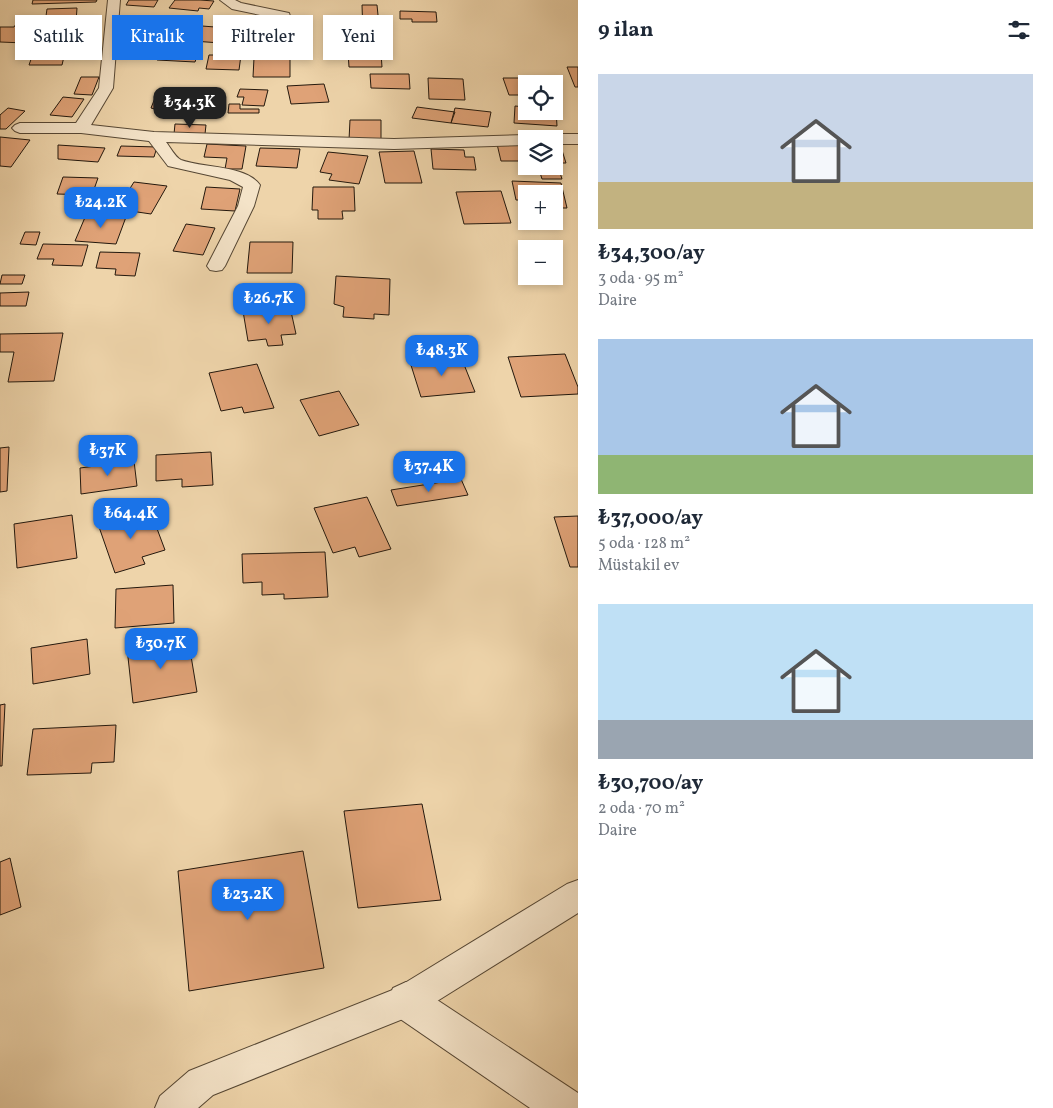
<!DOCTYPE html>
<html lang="tr">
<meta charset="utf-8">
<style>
:root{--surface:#fff;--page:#f6f6f7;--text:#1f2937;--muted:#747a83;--accent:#1a73e8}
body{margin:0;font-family:Vollkorn,serif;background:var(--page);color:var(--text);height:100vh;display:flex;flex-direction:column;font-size:19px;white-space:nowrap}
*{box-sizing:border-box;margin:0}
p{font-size:16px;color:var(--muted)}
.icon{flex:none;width:28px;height:28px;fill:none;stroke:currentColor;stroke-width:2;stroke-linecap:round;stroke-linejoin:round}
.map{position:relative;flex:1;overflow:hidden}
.side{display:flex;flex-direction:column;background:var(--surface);width:475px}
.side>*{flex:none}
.banner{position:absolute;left:15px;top:15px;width:475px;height:45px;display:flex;gap:10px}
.buttons{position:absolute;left:518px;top:75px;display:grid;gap:10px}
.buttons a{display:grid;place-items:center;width:45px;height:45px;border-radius:0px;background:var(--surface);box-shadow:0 2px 8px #0003;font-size:25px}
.price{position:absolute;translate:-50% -42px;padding:0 11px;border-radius:10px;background:var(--accent);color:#fff;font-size:16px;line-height:32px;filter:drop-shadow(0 1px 2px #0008)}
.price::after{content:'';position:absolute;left:50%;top:30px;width:15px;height:11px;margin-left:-8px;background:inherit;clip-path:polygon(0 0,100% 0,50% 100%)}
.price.selected{background:#222;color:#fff}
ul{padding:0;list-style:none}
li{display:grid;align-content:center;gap:10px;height:265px;padding:0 20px}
li span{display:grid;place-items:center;height:155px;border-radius:0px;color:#555}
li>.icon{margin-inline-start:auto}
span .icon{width:90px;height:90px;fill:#fffc;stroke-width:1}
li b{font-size:21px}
h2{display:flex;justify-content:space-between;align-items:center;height:60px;padding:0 20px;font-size:21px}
.tag{padding:0 18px;border-radius:0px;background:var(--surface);box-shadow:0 2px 8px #0003;font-size:18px;line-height:45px}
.tag.selected{background:var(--accent);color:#fff}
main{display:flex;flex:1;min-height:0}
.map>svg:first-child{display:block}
.building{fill:#dfa277;stroke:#23180d}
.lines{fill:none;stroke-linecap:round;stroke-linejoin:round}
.minor-casing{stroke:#564734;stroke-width:2}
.tertiary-casing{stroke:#564734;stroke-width:2}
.minor{fill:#f4e3c8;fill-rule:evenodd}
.tertiary{fill:#f4e3c8;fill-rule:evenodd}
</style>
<main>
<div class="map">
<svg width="578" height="1108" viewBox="0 0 578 1108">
<rect width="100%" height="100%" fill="#eed4aa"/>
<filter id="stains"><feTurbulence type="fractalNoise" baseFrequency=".004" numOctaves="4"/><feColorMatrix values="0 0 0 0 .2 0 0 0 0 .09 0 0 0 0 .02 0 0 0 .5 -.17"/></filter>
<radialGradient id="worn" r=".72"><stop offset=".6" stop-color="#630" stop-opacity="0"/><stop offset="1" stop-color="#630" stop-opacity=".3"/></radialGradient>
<!-- building -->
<path class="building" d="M33,0H97L96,2L32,4Z
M129,0H158L154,7L126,5Z
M175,0H200L214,1L209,9L199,8L198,11L169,8Z
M362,5H377L380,35H363Z
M77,8L76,22L45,23L47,9Z
M400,11L436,12L437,22H412V19H400Z
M18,21L38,22L25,43L0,42V27H14Z
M131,22L164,24L155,41L121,39Z
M189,25L293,33L287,48L180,40Z
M347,39L383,40V50L346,49Z
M35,48H66L62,65H29Z
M160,52L198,53L195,62L157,60Z
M348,52L381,53L382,67H349Z
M209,55H241L239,70L206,69Z
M254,58H290V77H253Z
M567,67H578V87H575Z
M370,74H409L410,89L371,88Z
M81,77H99L92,95L74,94Z
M428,78L463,79L465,100L429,99Z
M503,78H539L541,84H526V101H522L520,95H509Z
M324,84L329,102L291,104L287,86Z
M240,89L268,90L264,106L242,105L244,97H237Z
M157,93L192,101V118L151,108Z
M63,97L84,99L72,117L50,115Z
M229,104H240V109H259V113H228Z
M515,106L526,107V111H554V109L556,110L557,126L514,123Z
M417,107L455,112L451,123L412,118Z
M8,108L25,111L6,129H0V115Z
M455,108L491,112L488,127L451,123Z
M350,120H381V141L349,140Z
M175,124L206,125L205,134H174Z
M0,137L30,140L11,167L0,166Z
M207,144L246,146L242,169H225L227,158L204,157Z
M497,144H526V161H501Z
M554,144H560L566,163H557L562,179H542L538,166H554Z
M58,145L105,148L98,162L58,159Z
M121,146L157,147L154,157L117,156Z
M260,148L300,149L297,168L256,166Z
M431,149L464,150L465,157H474L476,170L433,169Z
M414,151L422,183H385L379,152Z
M328,152L368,156L359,184L329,180L332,174L320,172Z
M63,177L98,178L92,195L57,194Z
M512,181L561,183L567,208H554V194H526V200H516Z
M134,182L167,186L151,214L117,209Z
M206,187L240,189L235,211L201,209Z
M313,187H354L355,211H342L343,219H318V210H312Z
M501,191L511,223L464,224L456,192Z
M86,215L126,217L116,244L75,241Z
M186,224L215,228L203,255L173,251Z
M25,232H40L36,245L20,244Z
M250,242H293L292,273H247Z
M43,244L88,245L82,266L52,265L54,259H37Z
M100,252L140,253L135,276L115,275L116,269L96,268Z
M2,275H25L22,284H0Z
M336,276L390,279L389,315L374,314V319L343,317L344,307L334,304Z
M29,292L26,306H0V293Z
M290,307L296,334L281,335L283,345L268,346L266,339L248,341L243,311Z
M63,333L54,381L8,382L14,352H0V334Z
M565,354L578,387V394L521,397L508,357Z
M461,357L475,392L421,397L410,362Z
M257,364L274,408L244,413L242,407L221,411L209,373Z
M339,391L359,425L319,436L300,400Z
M9,447L7,491L0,492V448Z
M211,452L213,485L182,487V479L156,481V455Z
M134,461L137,486L81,494L80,468Z
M461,479L468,495L397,506L391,490Z
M367,497L391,549L359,557L355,547L333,553L314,508Z
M150,510L165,550L142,557L145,564L115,573L98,524Z
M72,515L77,558L17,568L14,524Z
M578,516V567H570L554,517Z
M325,552L328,597L284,599V594L262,595V582L243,583L242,554Z
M173,585L174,623L115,628L116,589Z
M188,638L197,692L133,703L127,648Z
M87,639L90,674L33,684L31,648Z
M5,704L2,766H0V705Z
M116,725L114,762L92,763L91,773L27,775L33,729Z
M422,804L441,900L358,908L344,811Z
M303,851L324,968L189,991L178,871Z
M10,858L21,907L0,915V862Z"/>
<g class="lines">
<!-- minor casing -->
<g class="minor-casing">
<path id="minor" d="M108,0H120L113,88L91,125L154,132L394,139L526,135L533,139H526V145L394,149L166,142C170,147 175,157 181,160C202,168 246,165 260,185L254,206L225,266L222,270L216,271L210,270L207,266L238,206L243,187L230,180L168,166L149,141L81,133H20L15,131L12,128L15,125L20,123H76L99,88Z
M220,0H235L241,3L289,13L290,16L284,20L232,9Z
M554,134H578V144H554V139H546L549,136Z
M578,880V913L418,1013L213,1095L198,1108H155L160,1096L189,1071L395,989L567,884Z"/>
</g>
<!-- tertiary casing -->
<g class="tertiary-casing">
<path id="tertiary" d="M406,982L419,988L578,1093V1108H530L393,1014L387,1001L393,988Z"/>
</g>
<!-- minor -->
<use href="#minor" class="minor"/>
<!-- tertiary -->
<use href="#tertiary" class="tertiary"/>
</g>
<rect width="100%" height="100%" filter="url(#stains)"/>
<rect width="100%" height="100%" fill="url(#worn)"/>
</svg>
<div class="buttons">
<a><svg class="icon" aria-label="locate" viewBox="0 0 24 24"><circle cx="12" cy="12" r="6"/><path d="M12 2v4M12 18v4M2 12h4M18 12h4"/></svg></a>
<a><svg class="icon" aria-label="layers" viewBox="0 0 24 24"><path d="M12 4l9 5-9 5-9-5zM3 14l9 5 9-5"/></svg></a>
<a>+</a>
<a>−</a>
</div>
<b class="price selected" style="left:190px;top:129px">₺34.3K</b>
<b class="price" style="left:101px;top:229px">₺24.2K</b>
<b class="price" style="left:269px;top:325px">₺26.7K</b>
<b class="price" style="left:442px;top:377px">₺48.3K</b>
<b class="price" style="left:108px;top:477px">₺37K</b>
<b class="price" style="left:429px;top:493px">₺37.4K</b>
<b class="price" style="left:131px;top:540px">₺64.4K</b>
<b class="price" style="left:161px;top:670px">₺30.7K</b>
<b class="price" style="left:248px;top:921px">₺23.2K</b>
<div class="banner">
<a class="tag">Satılık</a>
<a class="tag selected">Kiralık</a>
<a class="tag">Filtreler</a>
<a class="tag">Yeni</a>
</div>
</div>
<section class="side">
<h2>9 ilan<svg class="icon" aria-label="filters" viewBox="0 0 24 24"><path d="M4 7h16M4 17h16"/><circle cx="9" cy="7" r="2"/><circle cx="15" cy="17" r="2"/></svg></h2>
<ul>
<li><span style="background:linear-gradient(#c9d6e8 70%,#c2b280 0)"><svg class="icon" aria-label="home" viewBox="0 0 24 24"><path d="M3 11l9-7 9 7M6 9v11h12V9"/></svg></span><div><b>₺34,300/ay</b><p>3 oda · 95 m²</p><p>Daire</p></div></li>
<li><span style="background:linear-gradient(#a9c7e8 75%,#8fb573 0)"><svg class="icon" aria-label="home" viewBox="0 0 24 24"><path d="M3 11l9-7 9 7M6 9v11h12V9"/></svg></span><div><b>₺37,000/ay</b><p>5 oda · 128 m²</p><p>Müstakil ev</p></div></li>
<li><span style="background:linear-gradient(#bfe0f5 75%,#9aa5b1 0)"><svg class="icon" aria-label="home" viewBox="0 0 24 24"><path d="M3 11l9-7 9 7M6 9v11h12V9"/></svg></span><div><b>₺30,700/ay</b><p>2 oda · 70 m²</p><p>Daire</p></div></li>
</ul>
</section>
</main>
